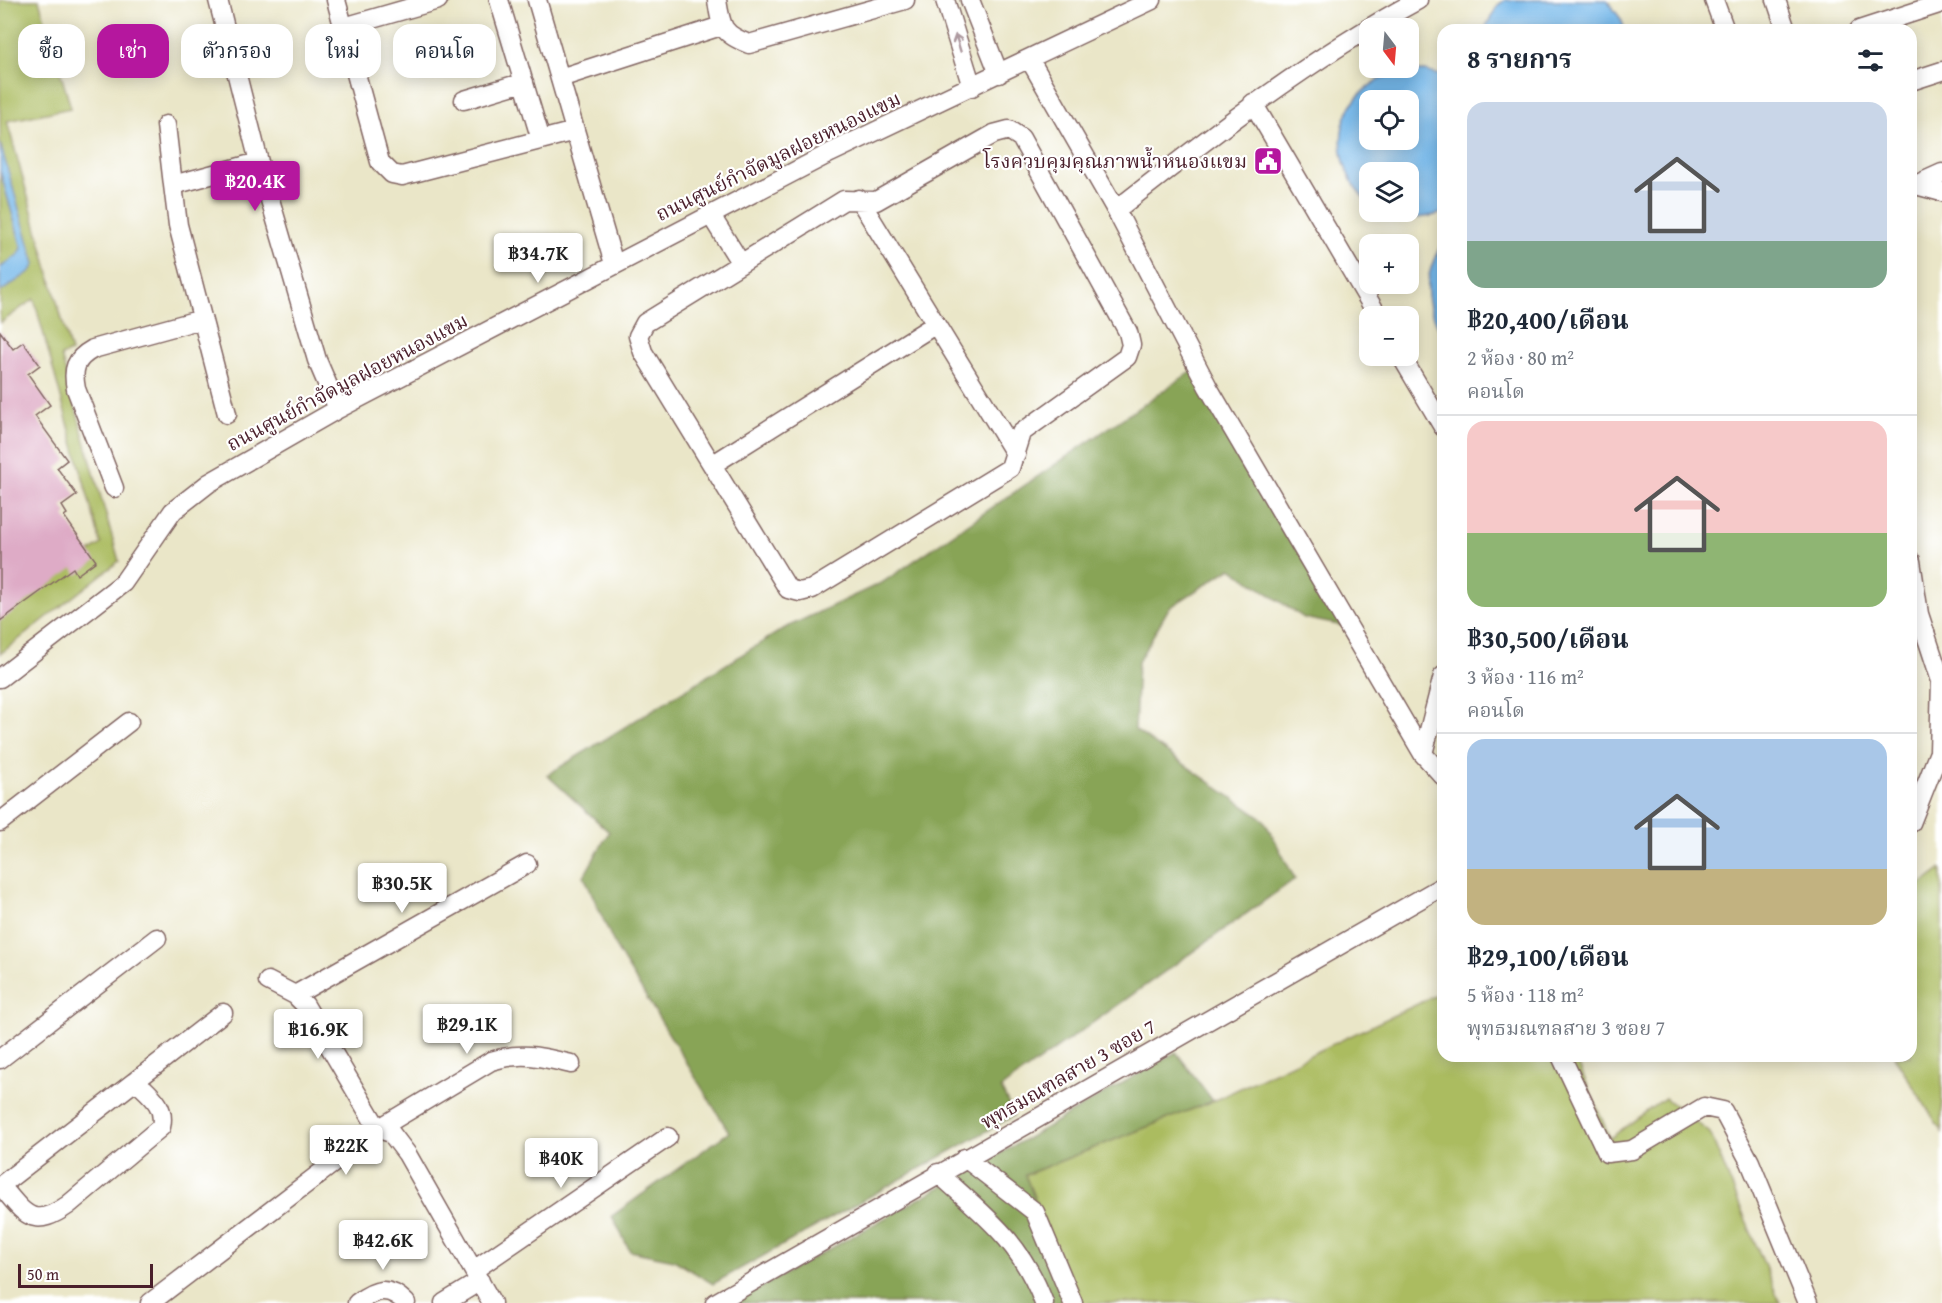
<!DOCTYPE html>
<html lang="th">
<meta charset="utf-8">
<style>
:root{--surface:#fff;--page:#f6f6f7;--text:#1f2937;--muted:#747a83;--line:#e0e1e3;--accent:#b5179e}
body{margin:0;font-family:"Gentium Book Plus","Noto Serif Thai",serif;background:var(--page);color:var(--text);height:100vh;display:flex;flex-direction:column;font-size:22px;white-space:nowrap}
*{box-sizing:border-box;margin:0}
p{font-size:20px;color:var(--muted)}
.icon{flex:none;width:33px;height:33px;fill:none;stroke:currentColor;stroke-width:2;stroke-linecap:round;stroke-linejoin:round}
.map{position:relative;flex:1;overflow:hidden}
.drawer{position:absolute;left:1437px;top:24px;width:480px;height:1038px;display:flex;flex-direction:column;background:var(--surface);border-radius:18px;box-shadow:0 3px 15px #0003}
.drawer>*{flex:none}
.banner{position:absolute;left:18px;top:24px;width:570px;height:54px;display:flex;gap:12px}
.needle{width:39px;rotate:164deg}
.buttons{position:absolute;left:1359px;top:18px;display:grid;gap:12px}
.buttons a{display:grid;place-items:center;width:60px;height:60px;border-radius:12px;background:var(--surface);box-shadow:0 3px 15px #0003;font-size:30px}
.scale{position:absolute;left:18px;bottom:15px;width:135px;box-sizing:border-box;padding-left:6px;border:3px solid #4a1f2b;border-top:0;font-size:16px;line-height:21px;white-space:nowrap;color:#4a1f2b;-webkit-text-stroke:4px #fff;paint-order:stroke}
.price{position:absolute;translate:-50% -51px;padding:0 14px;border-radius:6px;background:#fff;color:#222;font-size:20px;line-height:39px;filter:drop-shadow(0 2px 3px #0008)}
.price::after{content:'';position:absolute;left:50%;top:36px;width:18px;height:14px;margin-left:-9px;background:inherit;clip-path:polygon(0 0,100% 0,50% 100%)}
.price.active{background:var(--accent);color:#fff}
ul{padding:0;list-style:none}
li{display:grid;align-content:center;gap:12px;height:318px;padding:0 30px}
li+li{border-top:2px solid var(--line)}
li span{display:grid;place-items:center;height:186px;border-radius:18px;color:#555}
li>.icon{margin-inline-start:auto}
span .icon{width:108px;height:108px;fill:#fffc;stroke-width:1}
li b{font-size:26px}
h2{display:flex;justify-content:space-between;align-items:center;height:72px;padding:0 30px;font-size:26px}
.pill{padding:0 21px;border-radius:18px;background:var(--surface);box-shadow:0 3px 15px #0003;font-size:21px;line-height:54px}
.pill.active{background:var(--accent);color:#fff}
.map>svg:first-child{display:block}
.green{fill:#abbc60;stroke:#7a6e46;stroke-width:1.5}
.forest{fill:#88a456;stroke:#696240;stroke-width:1.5}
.water{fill:#74b8ea;stroke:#5f6c8a;stroke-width:1.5;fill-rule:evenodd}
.building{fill:#deabc6}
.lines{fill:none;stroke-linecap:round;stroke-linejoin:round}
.minor-casing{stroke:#826562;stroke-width:21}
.minor{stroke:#fff;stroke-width:18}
.oneway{stroke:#ae9aa0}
.labels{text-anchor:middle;stroke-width:4.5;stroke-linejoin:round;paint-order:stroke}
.street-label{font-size:20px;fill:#4a1f2b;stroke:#fff}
.poi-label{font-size:20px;fill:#4a1f2b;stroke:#fff;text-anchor:end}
</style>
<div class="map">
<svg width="1942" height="1303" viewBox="0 0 1942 1303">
<rect width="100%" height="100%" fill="#fff"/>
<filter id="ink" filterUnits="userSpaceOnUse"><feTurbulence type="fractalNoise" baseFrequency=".0167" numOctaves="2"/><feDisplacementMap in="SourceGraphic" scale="12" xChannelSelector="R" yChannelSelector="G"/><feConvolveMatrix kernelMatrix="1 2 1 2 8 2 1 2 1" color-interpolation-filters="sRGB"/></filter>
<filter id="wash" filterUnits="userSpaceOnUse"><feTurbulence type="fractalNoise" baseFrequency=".008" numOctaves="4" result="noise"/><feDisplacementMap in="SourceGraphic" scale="24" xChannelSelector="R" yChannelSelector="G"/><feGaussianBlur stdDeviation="1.35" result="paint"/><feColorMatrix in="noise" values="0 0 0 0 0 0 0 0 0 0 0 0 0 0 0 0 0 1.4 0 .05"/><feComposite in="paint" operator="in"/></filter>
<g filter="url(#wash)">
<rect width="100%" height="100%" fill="#eae6c8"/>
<!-- green -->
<path class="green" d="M0,0H39L71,108L7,121L71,352L61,356L119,561L0,654V617L101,544L34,299L0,323V292L31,271L0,143Z
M0,171L22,248L19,254L0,268Z
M1942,869V1132L1894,1056H1911V892Z
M1443,992V1056H1575L1610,1138L1665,1098L1710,1133L1780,1303H1077L1025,1175L1213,1101Z"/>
<!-- forest -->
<path class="forest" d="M1195,369L1343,626L1304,618L1231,568L1169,608L1138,662L1135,730L1264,820L1295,879L1001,1088L1014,1116L713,1284L674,1260L630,1251L612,1216L729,1132L616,948L584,876L609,832L547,775L785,628L883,582Z
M1176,1052L1213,1101L1025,1175L1077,1303H733L1026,1139Z"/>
<!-- water -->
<path class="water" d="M1505,0H1607L1621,19L1625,30H1484L1498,5Z
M1425,71L1443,76V213C1422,219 1405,220 1384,212H1408V172H1370L1369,203C1331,168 1330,106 1379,80C1394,72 1409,71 1425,71ZM1370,100H1408V140H1370Z
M0,143L35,264L31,271L0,292V268L19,254L22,248L0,171Z
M1443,242V335C1422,301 1423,276 1443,242Z"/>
<g id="blocks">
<!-- building -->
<path class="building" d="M0,331L13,349L23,342L40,365L28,374L50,405L35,416L67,460L57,468L77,495L62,506L67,514L64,516L96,561L77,575L73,568L0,621Z"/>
</g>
</g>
<g filter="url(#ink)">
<use href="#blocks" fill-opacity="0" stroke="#826562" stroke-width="1.5"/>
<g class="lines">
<!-- minor casing -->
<g class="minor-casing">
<path id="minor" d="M218,0L259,162L317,360L338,409
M336,0L380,162L392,174L402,176L575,131
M499,0L541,140
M537,0L614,264
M717,0C721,27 722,34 749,44L905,0
M945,0L972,87
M970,0L999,74
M1714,0L1725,30
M1776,0L1786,30
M344,27L438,0
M1859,30L1942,3
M1030,60L1116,210L1208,387L1423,754L1443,776
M560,78L721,26
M1911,81L1942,71
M464,100L524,82
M1253,103L1378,316
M166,125L173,185
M1009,130L1021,138L1128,332L1131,345L1127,357L1021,433L1010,468L812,589L800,592L788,589L643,352L638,336L645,323L844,200L876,201L994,134Z
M1916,185L1942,192
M1911,187L1942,173
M859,199L1016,455
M1116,210C1213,134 1309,59 1418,0
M710,214L740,262
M1401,356L1443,427
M227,414L178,225L173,185L259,162
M712,465L936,324
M114,488L76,389C72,369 75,359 93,349L202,319
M1911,561L1919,614
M1911,603L1919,614L1941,681L1939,752L1911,823
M0,678L123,583L173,511L209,483L338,409L830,153L1152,0
M1423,754L1443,676
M0,822L129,722
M268,981L295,995L305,1005L378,1129L491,1061C521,1051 542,1057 571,1064
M295,995L527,864
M1561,1056L1607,1153L1632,1150L1704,1107L1723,1111L1750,1162L1808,1303
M0,1059L157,938
M965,1158L1035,1212L1073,1303
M938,1173C985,1216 1021,1241 1044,1303
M0,1186L223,1013
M1,1186C25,1214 32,1230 68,1205L161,1127C166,1105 150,1095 136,1081
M474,1270L668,1137
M150,1303L378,1129L391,1133L407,1154L492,1303
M357,1303C375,1289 389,1285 406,1303
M444,1303L480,1281
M715,1303L1443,886"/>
</g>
<!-- minor -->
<use href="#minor" class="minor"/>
</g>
<!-- one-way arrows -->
<defs><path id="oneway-shaft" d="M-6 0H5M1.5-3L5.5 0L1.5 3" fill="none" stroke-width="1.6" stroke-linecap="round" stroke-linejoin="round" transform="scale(1.5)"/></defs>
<use class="oneway" href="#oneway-shaft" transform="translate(958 43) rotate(-107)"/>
</g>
<!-- icons -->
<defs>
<g id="civic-square" transform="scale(1.5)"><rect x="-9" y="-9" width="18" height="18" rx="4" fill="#b5179e" stroke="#fff"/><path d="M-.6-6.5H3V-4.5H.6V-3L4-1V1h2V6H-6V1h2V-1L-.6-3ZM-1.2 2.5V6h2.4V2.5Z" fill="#fff"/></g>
</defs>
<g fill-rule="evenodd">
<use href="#civic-square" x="1268" y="161"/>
</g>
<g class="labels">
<!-- street labels -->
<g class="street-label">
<text transform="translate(778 156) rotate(-26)" y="7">ถนนศูนย์กำจัดมูลฝอยหนองแขม</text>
<text transform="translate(347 382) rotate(-28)" y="7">ถนนศูนย์กำจัดมูลฝอยหนองแขม</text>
<text transform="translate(1068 1074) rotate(-30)" y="7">พุทธมณฑลสาย 3 ซอย 7</text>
</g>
<!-- poi labels -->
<g class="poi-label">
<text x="1247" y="168">โรงควบคุมคุณภาพน้ำหนองแขม</text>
</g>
</g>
</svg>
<div class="buttons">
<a><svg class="needle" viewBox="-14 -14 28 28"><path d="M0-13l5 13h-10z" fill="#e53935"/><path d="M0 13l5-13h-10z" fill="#747a83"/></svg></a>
<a><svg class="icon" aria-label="locate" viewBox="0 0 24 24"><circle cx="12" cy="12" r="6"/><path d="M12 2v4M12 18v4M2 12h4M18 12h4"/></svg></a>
<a><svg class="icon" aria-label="layers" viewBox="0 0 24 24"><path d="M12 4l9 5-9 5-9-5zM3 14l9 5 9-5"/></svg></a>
<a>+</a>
<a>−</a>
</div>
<div class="scale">50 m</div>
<b class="price active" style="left:255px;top:212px">฿20.4K</b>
<b class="price" style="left:538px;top:284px">฿34.7K</b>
<b class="price" style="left:402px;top:914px">฿30.5K</b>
<b class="price" style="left:467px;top:1055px">฿29.1K</b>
<b class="price" style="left:318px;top:1060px">฿16.9K</b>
<b class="price" style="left:346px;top:1176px">฿22K</b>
<b class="price" style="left:561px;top:1189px">฿40K</b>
<b class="price" style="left:383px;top:1271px">฿42.6K</b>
<div class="banner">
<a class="pill">ซื้อ</a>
<a class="pill active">เช่า</a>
<a class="pill">ตัวกรอง</a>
<a class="pill">ใหม่</a>
<a class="pill">คอนโด</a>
</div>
<section class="drawer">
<h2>8 รายการ<svg class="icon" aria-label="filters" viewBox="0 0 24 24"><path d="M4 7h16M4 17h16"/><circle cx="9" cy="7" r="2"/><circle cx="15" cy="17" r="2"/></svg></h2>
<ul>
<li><span style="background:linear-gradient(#c9d6e8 75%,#7fa58c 0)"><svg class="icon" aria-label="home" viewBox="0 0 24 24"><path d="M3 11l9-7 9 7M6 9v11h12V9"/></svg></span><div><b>฿20,400/เดือน</b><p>2 ห้อง · 80 m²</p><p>คอนโด</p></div></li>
<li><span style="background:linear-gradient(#f6c9c9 60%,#8fb573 0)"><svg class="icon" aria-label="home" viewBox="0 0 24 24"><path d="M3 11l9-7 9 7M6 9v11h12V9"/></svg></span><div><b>฿30,500/เดือน</b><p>3 ห้อง · 116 m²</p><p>คอนโด</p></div></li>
<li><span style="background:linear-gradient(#a9c7e8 70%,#c2b280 0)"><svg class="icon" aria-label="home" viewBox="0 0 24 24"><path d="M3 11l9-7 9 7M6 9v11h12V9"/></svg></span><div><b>฿29,100/เดือน</b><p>5 ห้อง · 118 m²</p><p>พุทธมณฑลสาย 3 ซอย 7</p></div></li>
</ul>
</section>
</div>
